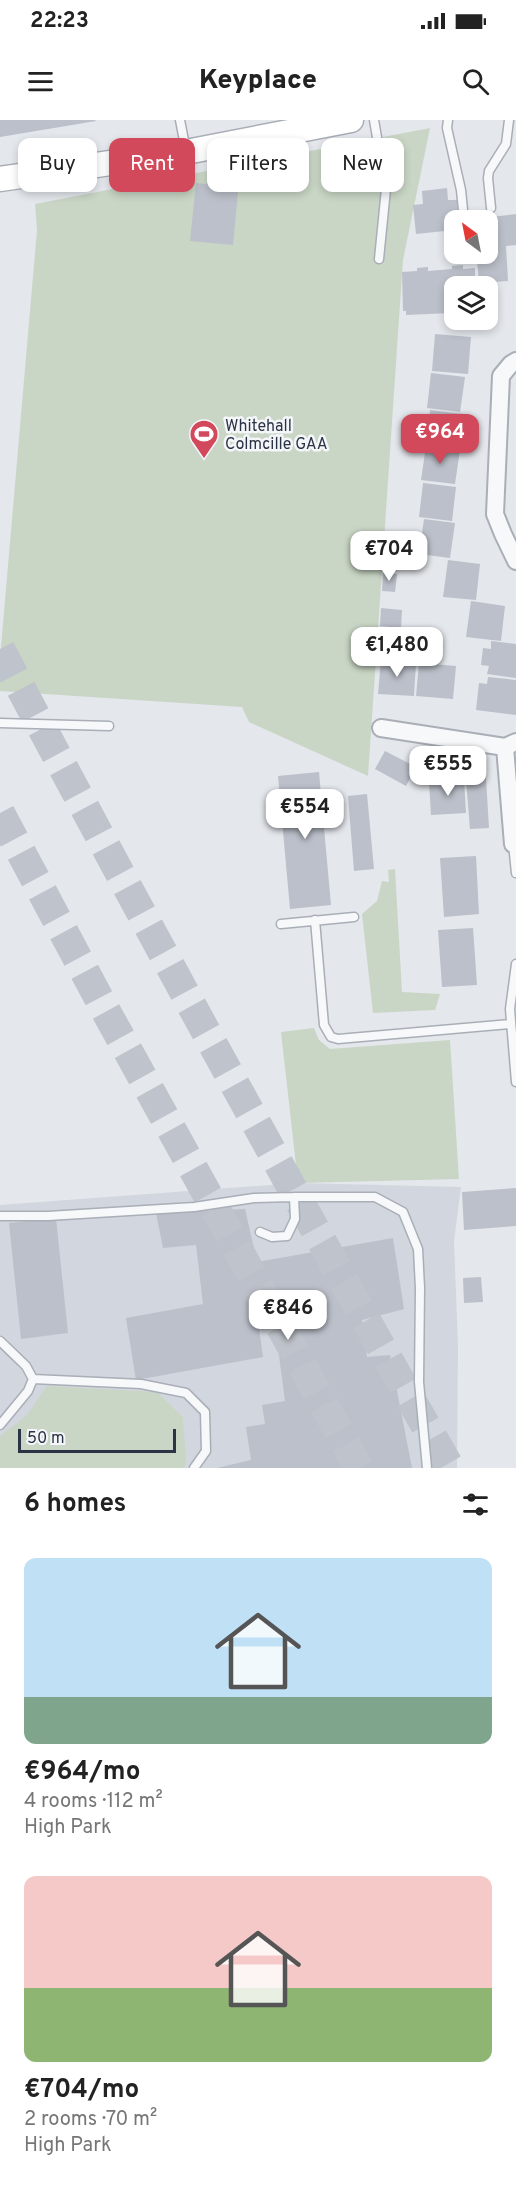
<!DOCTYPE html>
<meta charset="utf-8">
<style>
:root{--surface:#fff;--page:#f2f2f2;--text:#222;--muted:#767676;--accent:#d1495b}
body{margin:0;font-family:Overpass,sans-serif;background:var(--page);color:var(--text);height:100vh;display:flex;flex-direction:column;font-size:22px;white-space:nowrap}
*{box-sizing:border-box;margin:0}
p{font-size:20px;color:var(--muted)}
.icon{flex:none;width:33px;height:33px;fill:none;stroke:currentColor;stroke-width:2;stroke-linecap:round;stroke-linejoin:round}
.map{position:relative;height:1348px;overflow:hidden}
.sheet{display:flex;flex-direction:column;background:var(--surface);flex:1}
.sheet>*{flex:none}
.hud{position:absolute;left:18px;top:18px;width:480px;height:54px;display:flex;gap:12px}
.needle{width:39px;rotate:328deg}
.fabs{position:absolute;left:444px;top:90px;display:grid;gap:12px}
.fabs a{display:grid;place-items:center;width:54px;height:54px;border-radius:12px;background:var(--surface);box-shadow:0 3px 9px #0003;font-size:30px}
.scale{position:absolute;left:18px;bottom:15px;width:158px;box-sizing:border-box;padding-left:6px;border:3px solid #2b3445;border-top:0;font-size:16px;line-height:21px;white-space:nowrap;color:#2b3445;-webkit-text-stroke:4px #f4f6f9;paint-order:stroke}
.price{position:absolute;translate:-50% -51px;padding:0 14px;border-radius:12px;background:#fff;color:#222;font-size:20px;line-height:39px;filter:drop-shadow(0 2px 3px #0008)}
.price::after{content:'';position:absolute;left:50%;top:36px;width:18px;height:14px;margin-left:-9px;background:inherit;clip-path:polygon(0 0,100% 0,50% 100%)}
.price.current{background:var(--accent);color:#fff}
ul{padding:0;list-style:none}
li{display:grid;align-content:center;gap:12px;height:318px;padding:0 24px}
li span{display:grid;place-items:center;height:186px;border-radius:12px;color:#555}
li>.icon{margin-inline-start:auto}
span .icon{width:108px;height:108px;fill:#fffc;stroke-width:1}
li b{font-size:26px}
h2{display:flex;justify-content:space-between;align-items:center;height:72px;padding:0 24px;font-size:26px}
.tag{padding:0 21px;border-radius:12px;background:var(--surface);box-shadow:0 3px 9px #0003;font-size:21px;line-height:54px}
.tag.current{background:var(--accent);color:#fff}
.status{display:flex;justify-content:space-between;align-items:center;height:42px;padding:0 30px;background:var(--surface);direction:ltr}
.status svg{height:16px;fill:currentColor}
header{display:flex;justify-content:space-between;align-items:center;height:78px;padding:0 24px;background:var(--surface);font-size:27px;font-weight:800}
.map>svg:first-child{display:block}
.built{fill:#d2d6de}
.green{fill:#c9d6c5}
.building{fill:#bbc0ca}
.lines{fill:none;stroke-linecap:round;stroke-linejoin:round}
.highway-tunnel{stroke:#bfc3cb;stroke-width:30;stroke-dasharray:30 15;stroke-linecap:butt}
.lane-casing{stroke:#a9aeb7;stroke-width:11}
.street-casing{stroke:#a9aeb7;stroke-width:20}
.secondary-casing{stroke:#a9aeb7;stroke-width:27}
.lane{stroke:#f7f8fa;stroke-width:8}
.street{stroke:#f7f8fa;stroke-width:16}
.secondary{stroke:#fff;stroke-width:24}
.labels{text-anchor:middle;stroke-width:5;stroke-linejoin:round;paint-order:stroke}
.poi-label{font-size:16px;fill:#2b3445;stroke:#f4f6f9;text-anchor:start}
</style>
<div class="status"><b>22:23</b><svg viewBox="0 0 49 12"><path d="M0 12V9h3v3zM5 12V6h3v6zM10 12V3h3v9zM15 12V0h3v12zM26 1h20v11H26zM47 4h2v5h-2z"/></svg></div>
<header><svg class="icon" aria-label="menu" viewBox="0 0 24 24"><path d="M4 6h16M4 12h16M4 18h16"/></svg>Keyplace<svg class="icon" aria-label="search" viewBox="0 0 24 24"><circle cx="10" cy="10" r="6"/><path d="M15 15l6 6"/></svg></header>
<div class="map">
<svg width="516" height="1348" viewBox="0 0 516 1348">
<rect width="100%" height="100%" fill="#e4e7ec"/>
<!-- built -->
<path class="built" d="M298,1063L461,1067L454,1121L458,1226L457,1348H0V1085Z"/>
<!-- green -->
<path class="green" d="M430,8L403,140L368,656L249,602L242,587L0,571V538L37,110L35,84Z
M395,749L402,872L440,874L435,890L373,893L362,794L377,781L382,761L389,762L388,750Z
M314,908L319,920L330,929L450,920L459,1059L298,1063L281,912Z
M47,1266L157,1272L183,1297L186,1343L184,1348H0V1316L26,1296Z"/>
<!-- building -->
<path class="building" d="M0,0H95L96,1L0,17Z
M216,59L239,61L233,125L190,121L196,63L216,65Z
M447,68L448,80H457L459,100H454V110L416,114L413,85L423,84L422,71Z
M516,94V125L506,126L508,161L479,163L477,140L488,139V100H484V98Z
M463,145V149L475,148V166H454V195H451V193L406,195V191H403L402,152L417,151V148L428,147V151L452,149V146Z
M435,214L471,217L468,254L432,251Z
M431,253L465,257L460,292L427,288Z
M430,290L464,294L461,328L427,324Z
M426,326L460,330L455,364L421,360Z
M423,363L456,367L452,401L419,397Z
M424,399L455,403L450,438L419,434Z
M448,440L480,444L476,480L443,477Z
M383,453L397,454L395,472L382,471Z
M471,481L505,486L501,521L466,517Z
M381,488L402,490L401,508L380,506Z
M491,521L516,524V558L487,554L489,546L481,545L483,528L491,529Z
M381,540L416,543L414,576L378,574Z
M419,543L456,546L453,579L416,576Z
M488,557L516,560V595L476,590L479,563L487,564Z
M385,631L416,647L406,666L375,649Z
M319,652L331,785L290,789L278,656Z
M486,658L489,708L470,709L466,660Z
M464,660L466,693L431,695L429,662Z
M367,674L374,749L354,751L348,676Z
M476,736L479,794L444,797L440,738Z
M473,808L477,865L442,867L438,810Z
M516,1068V1106L464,1110L462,1072Z
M245,1089L257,1142L393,1118L404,1189L362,1200L367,1237L390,1235L412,1348H217L251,1340L246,1307L265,1304L262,1285L285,1281L275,1205L259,1208L263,1237L136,1260L126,1198L203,1184L196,1125L163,1128L156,1093Z
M56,1098L68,1213L21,1219L9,1103Z
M481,1157L483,1182L464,1183L463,1158Z"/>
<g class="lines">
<!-- highway-tunnel -->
<path class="highway-tunnel" d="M0,529C146,804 295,1078 450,1348
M0,693L103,886L359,1348"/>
<!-- lane casing -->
<g class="lane-casing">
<path id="lane" d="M180,0L186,31
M374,0L386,69L379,139
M448,0L447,8L461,70L464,100
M491,88L488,58L489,51L506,24L509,0
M0,603L109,606
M513,724L516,753
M315,800L324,905L331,917L338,919L511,904
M281,804L354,797
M516,844L510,889L516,962
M0,1096H48L194,1087L254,1078L294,1077H375L403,1092L418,1129L420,1168L419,1262L427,1348
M260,1112L272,1117L287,1116L295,1099L294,1077
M0,1221L26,1246L33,1259
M0,1305L28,1271L33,1259L141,1264L186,1273L205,1292L206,1331L194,1348"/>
</g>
<!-- street casing -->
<g class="street-casing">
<path id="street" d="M516,241L511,244L501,256L495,394L503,414L516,441
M381,608L505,627L516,622
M505,627L513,724"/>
</g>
<!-- secondary casing -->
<g class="secondary-casing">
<path id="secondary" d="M0,59L186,32L351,0"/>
</g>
<!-- lane -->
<use href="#lane" class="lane"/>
<!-- street -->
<use href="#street" class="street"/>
<!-- secondary -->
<use href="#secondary" class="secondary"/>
</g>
<!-- icons -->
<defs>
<g id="stadium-pin" transform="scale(1.5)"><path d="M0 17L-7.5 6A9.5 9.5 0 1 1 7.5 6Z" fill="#d1495b" stroke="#f4f6f9"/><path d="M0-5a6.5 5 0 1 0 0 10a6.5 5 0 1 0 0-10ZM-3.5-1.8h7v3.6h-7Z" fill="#fff"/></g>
</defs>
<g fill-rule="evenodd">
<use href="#stadium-pin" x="204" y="314"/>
</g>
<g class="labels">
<!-- poi labels -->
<g class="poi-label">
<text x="225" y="311">Whitehall<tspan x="225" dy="18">Colmcille GAA</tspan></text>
</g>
</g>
</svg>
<div class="fabs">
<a><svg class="needle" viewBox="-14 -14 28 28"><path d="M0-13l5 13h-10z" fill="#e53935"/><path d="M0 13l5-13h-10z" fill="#767676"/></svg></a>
<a><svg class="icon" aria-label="layers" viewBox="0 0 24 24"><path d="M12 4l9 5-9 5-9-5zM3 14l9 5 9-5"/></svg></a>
</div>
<div class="scale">50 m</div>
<b class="price current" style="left:440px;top:345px">€964</b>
<b class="price" style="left:389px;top:462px">€704</b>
<b class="price" style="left:397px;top:558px">€1,480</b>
<b class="price" style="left:448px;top:677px">€555</b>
<b class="price" style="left:305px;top:720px">€554</b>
<b class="price" style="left:288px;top:1221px">€846</b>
<div class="hud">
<a class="tag">Buy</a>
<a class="tag current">Rent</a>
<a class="tag">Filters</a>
<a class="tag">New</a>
</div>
</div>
<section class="sheet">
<h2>6 homes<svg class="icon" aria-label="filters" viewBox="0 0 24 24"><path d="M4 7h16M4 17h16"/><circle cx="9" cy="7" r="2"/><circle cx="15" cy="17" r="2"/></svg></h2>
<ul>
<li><span style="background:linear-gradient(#bfe0f5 75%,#7fa58c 0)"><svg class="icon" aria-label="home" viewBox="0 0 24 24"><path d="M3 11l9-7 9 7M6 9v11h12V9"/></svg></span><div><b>€964/mo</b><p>4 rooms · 112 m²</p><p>High Park</p></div></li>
<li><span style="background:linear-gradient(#f6c9c9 60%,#8fb573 0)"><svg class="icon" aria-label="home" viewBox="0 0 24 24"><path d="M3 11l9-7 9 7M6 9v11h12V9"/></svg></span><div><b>€704/mo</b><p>2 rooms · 70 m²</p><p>High Park</p></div></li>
</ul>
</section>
